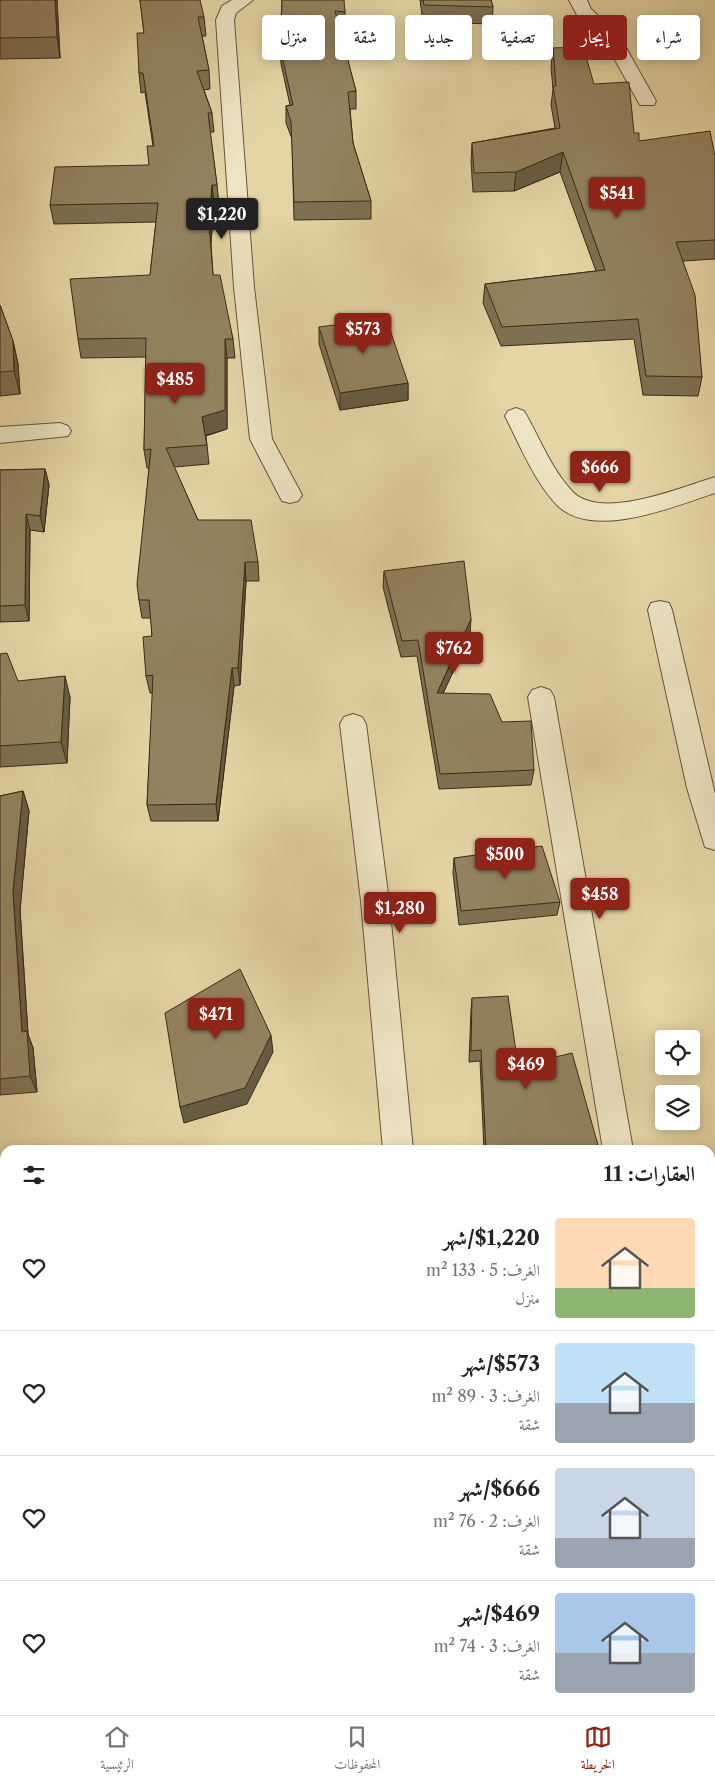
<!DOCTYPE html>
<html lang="ar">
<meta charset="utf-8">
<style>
:root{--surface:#fff;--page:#f6f6f6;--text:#222;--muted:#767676;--line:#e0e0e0;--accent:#8f2418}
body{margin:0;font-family:"Libre Caslon Text",Amiri,serif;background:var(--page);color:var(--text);direction:rtl;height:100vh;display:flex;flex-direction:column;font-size:19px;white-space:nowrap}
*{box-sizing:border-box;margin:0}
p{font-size:16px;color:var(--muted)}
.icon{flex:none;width:28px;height:28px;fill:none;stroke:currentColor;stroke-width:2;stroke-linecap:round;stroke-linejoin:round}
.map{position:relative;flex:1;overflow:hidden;direction:ltr}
.side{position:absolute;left:0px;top:1145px;width:715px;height:570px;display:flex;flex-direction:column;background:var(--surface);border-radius:15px 15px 0 0;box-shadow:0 2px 12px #0003;direction:rtl}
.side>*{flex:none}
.hud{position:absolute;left:15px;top:15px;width:685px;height:45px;direction:rtl;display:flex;gap:10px}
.controls{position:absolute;left:655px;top:1030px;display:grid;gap:10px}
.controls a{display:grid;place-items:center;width:45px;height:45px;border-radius:5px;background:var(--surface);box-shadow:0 2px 12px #0003;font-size:25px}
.price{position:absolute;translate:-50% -42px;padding:0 11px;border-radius:5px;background:var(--accent);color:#fff;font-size:16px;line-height:32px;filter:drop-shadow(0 1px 2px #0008)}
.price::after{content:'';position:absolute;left:50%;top:30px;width:15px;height:11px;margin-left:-8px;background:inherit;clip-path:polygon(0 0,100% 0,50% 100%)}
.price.active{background:#222;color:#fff}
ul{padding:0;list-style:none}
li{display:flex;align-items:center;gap:15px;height:125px;padding:0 20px}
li+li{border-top:1px solid var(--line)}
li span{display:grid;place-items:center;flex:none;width:140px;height:100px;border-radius:5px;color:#555}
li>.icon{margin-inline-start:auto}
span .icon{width:60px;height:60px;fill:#fffc;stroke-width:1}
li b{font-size:21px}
h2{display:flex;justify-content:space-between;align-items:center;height:60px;padding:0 20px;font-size:21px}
.chip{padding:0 18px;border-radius:5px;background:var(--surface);box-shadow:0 2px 12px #0003;font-size:18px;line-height:45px}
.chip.active{background:var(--accent);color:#fff}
.dock{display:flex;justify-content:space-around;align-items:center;height:70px;border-top:1px solid var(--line);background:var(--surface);font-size:14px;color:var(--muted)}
.dock a{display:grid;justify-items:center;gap:2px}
.dock .active{color:var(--accent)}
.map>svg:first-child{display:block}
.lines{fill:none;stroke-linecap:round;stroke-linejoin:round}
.minor-casing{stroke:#655539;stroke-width:2}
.tertiary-casing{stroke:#655539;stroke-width:2}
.minor{fill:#eee4c4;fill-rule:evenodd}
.tertiary{fill:#eee4c4;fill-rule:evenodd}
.wall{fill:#7e7153;stroke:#3a2a15}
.shaded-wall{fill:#675c43;stroke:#3a2a15}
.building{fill:#938360;stroke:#3a2a15}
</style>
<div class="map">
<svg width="715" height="1715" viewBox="0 0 715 1715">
<rect width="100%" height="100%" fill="#e5d5a5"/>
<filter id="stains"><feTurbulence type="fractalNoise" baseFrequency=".004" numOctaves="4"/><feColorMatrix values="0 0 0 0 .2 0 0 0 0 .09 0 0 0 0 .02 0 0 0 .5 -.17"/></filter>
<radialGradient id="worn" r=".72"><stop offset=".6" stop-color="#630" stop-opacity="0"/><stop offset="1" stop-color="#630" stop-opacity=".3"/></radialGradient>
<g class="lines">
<!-- minor casing -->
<g class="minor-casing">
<path id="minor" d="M232,0H253L236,13L234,20L254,287L272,439L302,495L298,501L290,503L282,501L250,439L234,287L216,20L222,6Z
M569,0H587L591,9L620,37L656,101L654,105H640L604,40L577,15Z
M516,408L524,411C540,438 551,469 573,492C601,521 682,487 715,477V493C675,506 593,541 557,505C534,481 520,445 505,416L508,411Z
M60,423L68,426L71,431L68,436L0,443V427Z
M660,601L669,603L672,610L715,794V850L705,847L687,788L648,610L651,603Z
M541,687L550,690L554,697L633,1150H603L528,697L532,690Z
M353,714L362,717L366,724L389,901L413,1150H383L361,901L340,724L344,717Z
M0,1670L5,1672V1710H19L11,1715H0Z"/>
</g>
<!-- tertiary casing -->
<g class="tertiary-casing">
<path id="tertiary" d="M715,1223V1255L710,1256V1224Z
M0,1244H5V1276H0Z"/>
</g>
<!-- minor -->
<use href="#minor" class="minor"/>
<!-- tertiary -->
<use href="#tertiary" class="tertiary"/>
</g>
<!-- wall -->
<path class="wall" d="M0,0H57L60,58L0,59Z
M140,0L204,17L206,36H202L209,70L210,89L204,90L212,113L214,132H210L217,185L219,204H214L211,243L213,275L233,339L235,358H227V429L206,436L209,464L174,467L198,520L258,562L259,581H246L240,685L234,686L218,821H151L147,805L153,693H150L146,676L152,636L151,618H142L139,600L149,468H147L144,450L146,357L81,358L78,339L150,275L156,222L54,224L50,205L149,165L153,146L145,92L141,93L139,73L144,33Z
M282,0L345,12V29H339L356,91V109H350L353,143L371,201V219L294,220L292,139L286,123V106L290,105L281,64L280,47Z
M420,0H491L493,7L492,24L423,22Z
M553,48L594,84L634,133L639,141L715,156V259L683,261L702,377L698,396L643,395L634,339L501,346L483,303L485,284L596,271L560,172L514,191L473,192L471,162L472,143L555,128L551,105L553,89L551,67Z
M0,305L13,341L18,364L20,394L0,396Z
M319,327L408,383V400L340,410L319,344Z
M45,469L49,485L44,532L30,530L29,621L0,622V470Z
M384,571L470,635L443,693L502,722L534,770L531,785L439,789L417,656L401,657L383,587Z
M0,654L18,681L70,697L67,763L0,767Z
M23,791L29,811L20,910L28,1034L33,1048L37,1092L0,1095V796Z
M454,858L560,902L557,915L459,925L453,873Z
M472,998L518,1066L598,1145L596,1150H484L480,1061L469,1062L471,1010Z"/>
<!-- shaded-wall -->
<path class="shaded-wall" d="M55,0H57L60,58L57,37Z
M563,152L560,172L514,191L516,172Z
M212,185L214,204L211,243L209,224Z
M225,339L227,358V429L204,436L202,417Z
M13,341L18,364L20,394L14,371Z
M408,383V400L340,410V393Z
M45,469L49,485L44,532L40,516Z
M26,514L30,530L29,621L25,605Z
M245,562L246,581L240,685L238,668Z
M471,619L470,635L436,709L437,693Z
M232,668L234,686L218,821L216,804Z
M65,676L70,697L67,763L61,742Z
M23,791L29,811L20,910L28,1034L33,1048L37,1092L30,1076L22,1032L13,891Z
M271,1035L273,1052L247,1104L184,1123L180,1107Z"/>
<!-- building -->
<path class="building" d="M0,0H55L57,37L0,38Z
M140,0H200L204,17H198L209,70L197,71L212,113H208L217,185H212L209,224L213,275H220L233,339H225V410L202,417L207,445L166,448L198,520H251L258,562H245L238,668H232L216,804L147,805L153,675L146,676L143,637L152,636L149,600H139L137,584L151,449L144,450L146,338L78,339L70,279L150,275L158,203L50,205L55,167L149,165L147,146H154L143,73H139L137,33H144Z
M282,0H344L345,12L335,11L356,91L348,92L353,143L371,201L294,202L291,122L286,106L293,105L280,47Z
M423,0H491L493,7L424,5Z
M583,47L594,84L629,82L634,133H639V141L710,131L715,156V240L676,242L695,295L702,377L646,376L638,319L502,327L485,284L605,270L563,152L516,172L474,173L472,143L560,128L553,86H556L553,48Z
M0,305L13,341L14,371L0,372Z
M386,318L408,383L340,393L319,327Z
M45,469L40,516L26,514L25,605L0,606V470Z
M464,561L471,619L437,693L490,694L502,722L531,721L534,770L440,774L418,640L402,641L384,571Z
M7,653L18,681L65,676L61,742L0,746V654Z
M23,791L13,891L22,1032L27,1031L30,1076L0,1079V796Z
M542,846L560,902L461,911L454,858Z
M240,969L271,1035L245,1088L180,1107L165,1013Z
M508,996L518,1066L572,1053L598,1145L568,1150H486L481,1050L471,1051L472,998Z
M710,1466L714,1489H710Z"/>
<rect width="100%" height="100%" filter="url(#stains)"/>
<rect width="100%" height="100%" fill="url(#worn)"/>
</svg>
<div class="controls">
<a><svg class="icon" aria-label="locate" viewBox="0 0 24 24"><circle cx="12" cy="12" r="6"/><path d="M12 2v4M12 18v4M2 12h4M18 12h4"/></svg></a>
<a><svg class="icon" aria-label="layers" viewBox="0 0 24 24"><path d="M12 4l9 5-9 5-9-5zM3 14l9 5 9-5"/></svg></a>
</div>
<b class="price" style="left:617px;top:219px">$541</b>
<b class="price active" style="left:222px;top:240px">$1,220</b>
<b class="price" style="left:363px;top:355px">$573</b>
<b class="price" style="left:175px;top:405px">$485</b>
<b class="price" style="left:600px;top:493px">$666</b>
<b class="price" style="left:454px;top:674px">$762</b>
<b class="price" style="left:505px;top:880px">$500</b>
<b class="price" style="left:600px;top:920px">$458</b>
<b class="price" style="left:400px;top:934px">$1,280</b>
<b class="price" style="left:216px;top:1040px">$471</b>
<b class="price" style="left:526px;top:1090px">$469</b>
<div class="hud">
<a class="chip">شراء</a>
<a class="chip active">إيجار</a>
<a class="chip">تصفية</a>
<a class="chip">جديد</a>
<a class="chip">شقة</a>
<a class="chip">منزل</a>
</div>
<section class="side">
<h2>العقارات: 11<svg class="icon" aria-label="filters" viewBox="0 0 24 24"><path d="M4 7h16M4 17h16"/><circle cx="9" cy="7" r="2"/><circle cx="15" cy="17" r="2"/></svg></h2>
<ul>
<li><span style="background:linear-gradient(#ffd9b3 70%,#8fb573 0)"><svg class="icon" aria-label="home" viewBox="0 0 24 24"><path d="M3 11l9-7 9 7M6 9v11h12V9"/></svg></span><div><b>$1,220/شهر</b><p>الغرف: 5 · 133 m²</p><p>منزل</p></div><svg class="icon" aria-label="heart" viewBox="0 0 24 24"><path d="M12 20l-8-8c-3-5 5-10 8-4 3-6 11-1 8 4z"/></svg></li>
<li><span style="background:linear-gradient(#bfe0f5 60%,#9aa5b1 0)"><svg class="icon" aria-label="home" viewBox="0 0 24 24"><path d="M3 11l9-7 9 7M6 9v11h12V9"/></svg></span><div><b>$573/شهر</b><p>الغرف: 3 · 89 m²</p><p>شقة</p></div><svg class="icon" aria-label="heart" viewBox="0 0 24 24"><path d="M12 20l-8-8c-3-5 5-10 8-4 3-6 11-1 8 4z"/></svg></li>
<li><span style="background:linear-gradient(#c9d6e8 70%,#9aa5b1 0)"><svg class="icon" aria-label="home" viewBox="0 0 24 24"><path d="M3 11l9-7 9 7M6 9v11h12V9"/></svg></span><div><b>$666/شهر</b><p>الغرف: 2 · 76 m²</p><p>شقة</p></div><svg class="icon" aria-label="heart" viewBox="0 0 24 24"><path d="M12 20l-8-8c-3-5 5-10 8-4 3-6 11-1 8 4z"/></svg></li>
<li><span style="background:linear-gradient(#a9c7e8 60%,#9aa5b1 0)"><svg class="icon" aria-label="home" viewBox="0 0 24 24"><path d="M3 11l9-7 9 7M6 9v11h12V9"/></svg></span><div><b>$469/شهر</b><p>الغرف: 3 · 74 m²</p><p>شقة</p></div><svg class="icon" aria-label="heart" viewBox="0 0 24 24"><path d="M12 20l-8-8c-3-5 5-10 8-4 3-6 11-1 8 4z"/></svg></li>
</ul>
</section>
</div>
<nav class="dock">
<a class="active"><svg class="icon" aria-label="map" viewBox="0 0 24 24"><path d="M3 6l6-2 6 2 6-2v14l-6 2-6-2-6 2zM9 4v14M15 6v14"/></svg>الخريطة</a>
<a><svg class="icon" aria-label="saved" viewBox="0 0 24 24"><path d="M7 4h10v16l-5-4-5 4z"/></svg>المحفوظات</a>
<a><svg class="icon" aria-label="home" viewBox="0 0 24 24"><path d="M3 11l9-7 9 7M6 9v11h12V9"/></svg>الرئيسية</a>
</nav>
